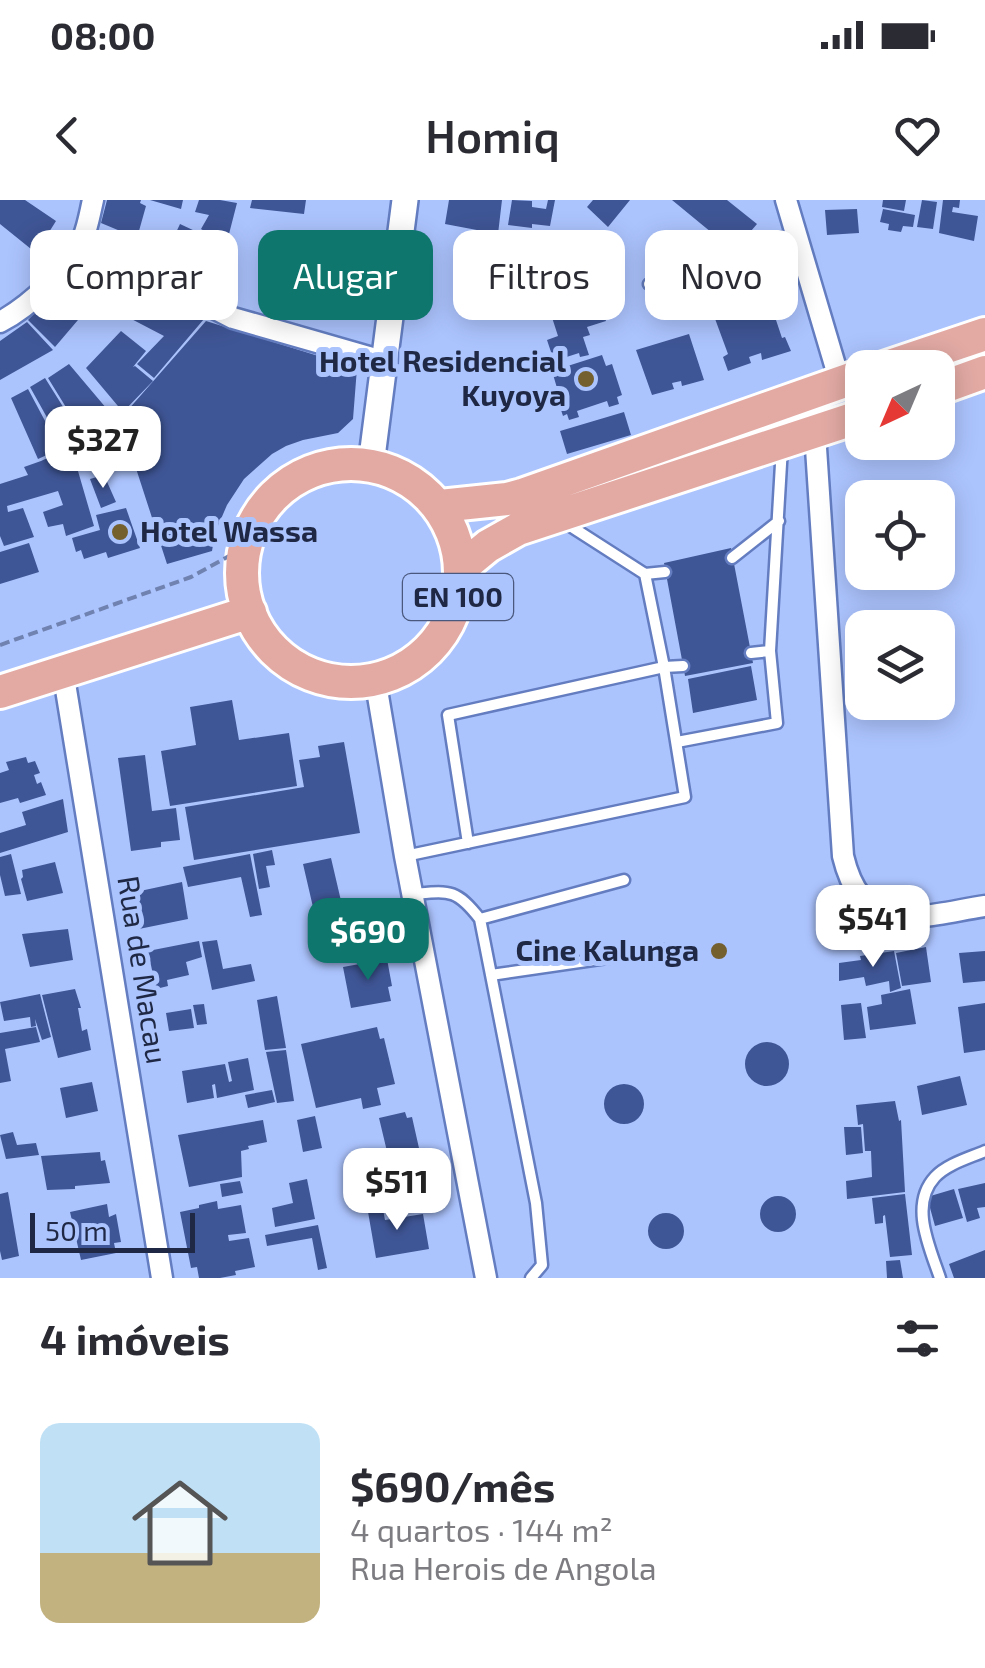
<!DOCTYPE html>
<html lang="pt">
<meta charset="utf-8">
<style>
:root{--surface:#fff;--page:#f7f7f7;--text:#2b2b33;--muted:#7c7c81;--line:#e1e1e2;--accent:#0f766e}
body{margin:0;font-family:"Exo 2",sans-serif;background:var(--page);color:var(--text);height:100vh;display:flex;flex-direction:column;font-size:38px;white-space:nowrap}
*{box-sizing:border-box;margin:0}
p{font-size:32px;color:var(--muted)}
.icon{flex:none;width:55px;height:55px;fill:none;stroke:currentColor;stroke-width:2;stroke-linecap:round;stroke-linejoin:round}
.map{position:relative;height:1078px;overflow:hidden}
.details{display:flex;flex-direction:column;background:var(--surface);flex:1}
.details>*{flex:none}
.guide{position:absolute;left:30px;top:30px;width:925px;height:90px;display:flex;gap:20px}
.needle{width:65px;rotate:224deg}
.tools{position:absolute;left:845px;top:150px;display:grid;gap:20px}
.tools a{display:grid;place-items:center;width:110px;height:110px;border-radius:20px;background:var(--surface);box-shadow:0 5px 25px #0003;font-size:50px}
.scale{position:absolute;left:30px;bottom:25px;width:165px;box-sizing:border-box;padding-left:10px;border:5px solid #1f2945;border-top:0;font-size:28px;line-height:35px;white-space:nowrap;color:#1f2945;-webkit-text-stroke:8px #acc4fe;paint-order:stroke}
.price{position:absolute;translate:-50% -85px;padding:0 22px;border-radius:20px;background:#fff;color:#222;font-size:32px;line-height:65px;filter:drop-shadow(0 2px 5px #0008)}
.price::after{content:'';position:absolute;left:50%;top:60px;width:30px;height:22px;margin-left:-15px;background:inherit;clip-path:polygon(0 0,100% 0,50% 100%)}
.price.current{background:var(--accent);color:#fff}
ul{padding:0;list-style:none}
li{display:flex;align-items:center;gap:30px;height:250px;padding:0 40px}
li+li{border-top:2px solid var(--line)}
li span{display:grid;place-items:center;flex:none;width:280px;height:200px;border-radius:20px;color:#555}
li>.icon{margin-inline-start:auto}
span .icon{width:120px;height:120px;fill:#fffc;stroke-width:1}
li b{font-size:42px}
h2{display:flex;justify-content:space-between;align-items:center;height:120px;padding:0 40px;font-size:42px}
.tag{padding:0 35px;border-radius:20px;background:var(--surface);box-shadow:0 5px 25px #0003;font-size:35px;line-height:90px}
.tag.current{background:var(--accent);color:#fff}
.status{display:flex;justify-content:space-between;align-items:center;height:70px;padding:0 50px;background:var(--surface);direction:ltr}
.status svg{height:28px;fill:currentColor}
header{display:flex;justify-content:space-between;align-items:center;height:130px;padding:0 40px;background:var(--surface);font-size:45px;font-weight:600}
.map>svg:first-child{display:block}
.building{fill:#3f5696}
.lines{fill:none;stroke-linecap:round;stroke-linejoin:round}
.service-casing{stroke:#637dc0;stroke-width:15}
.minor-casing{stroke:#637dc0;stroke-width:25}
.tertiary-casing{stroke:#637dc0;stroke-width:30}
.primary-casing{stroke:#fff;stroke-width:38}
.path{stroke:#7082b0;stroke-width:4;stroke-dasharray:10 5;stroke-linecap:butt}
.service{stroke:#fff;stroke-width:10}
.minor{stroke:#fff;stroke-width:20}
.tertiary{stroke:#fff;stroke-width:25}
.primary{stroke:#e3aaa4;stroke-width:32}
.poi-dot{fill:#745f2f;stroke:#acc4fe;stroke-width:4}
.labels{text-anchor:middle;stroke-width:10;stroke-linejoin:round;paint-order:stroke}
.shield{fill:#acc4fe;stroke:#49587c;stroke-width:2.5}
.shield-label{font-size:28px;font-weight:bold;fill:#1f2945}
.poi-label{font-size:30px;font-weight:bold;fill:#1f2945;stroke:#acc4fe;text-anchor:end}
.street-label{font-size:30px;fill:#1f2945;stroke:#acc4fe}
</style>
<div class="status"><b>08:00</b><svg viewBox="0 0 49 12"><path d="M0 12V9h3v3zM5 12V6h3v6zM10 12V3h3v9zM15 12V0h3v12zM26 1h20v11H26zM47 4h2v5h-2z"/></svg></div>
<header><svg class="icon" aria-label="back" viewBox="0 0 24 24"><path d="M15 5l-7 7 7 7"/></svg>Homiq<svg class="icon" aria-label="heart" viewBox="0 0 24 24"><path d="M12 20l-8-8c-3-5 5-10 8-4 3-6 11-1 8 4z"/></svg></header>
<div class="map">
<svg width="985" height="1078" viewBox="0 0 985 1078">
<rect width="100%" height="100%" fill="#acc4fe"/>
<!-- building -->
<path class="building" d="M0,0H25L56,21L36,53L0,24Z
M107,0H141L140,3L146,6L137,38L101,23Z
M150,0H183L181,9Z
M199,0H220L237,3L229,34L221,31L216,38L201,29L209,15L195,12Z
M252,0H306L304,14L250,8Z
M449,0H502L498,34L445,24Z
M512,0L532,1V7L546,9L548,0H555L550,26L532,24V28L508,25Z
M593,0H630L608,27L587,7Z
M672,0H727L757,24L734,51Z
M883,0H906L904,11L882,7Z
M922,0L937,2L933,29L917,27Z
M943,0H960L959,8L953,7L952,12L978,16L974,41L939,33Z
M857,9L859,33L827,35L825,10Z
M883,9L915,15L913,27L903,26L901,32L888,30L889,24L880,22Z
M180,24L227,46L217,77L165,56Z
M328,41L346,58L339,66L343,69L324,88L319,84L309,96L290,78Z
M765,58L774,84L730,96L724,81L707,87L710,95L698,99L693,82Z
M78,59L121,82L122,79L156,95L154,99L167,109L172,104L204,119L154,178L137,164L164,136L95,100L55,147L28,120L63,83Z
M597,94L606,121L587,127L590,135L583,137L589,155L580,157L579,153L554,161L547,140L558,136L547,102L569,95L571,102Z
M768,96L782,138L785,137L791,151L762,160L761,153L749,157L751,163L728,171L723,157L728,154L714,116Z
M206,121L357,168L353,219L338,233L303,240L286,246L272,254L244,279L227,305L215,333L212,351L167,364L120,219Z
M27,122L53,150L0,180V141Z
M121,131L146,151L133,167L135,166L153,181L123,212L86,168Z
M689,134L704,180L682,186L681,181L672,183L674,189L652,195L636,150Z
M602,155L606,166L612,164L622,195L617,197L619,204L609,207L607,201L577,211L579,217L569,220L567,214L563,216L554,189L557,188L552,171Z
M69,164L112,215L83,235L48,178Z
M45,178L82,237L64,248L30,187Z
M28,189L60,249L38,259L11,198Z
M624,212L631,235L567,254L560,231Z
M118,224L131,264L114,267L108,251L95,255L89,236Z
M71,247L94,326L66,336L63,324L48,327L43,312L63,305L58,291L7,306L8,312L23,308L34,337L4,346L0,336V284L28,275L24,267L41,261Z
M104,275L116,302L101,308L90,279Z
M126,308L140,348L108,358L106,352L84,359L81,350L76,352L72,338L100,330L96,315Z
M29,343L39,372L0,384V352Z
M731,348L753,463L685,476L664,363Z
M751,466L757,500L693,513L688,479Z
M232,500L239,540L289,533L297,586L170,606L161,551L196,545L190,507Z
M344,542L360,633L194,660L185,607L304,587L299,560L320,557L318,546Z
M145,555L152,611L176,608L180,640L161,642V647L131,651L118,558Z
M26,557L28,563L35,561L40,573L34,575L37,584L41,582L46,595L20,603L18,598L0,603V573L9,570L6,562Z
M63,599L68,632L0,653V633L26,625L22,612Z
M272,650L275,665L266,666L270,687L259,689L253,654Z
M11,654L21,694L5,696L0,675V657Z
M250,654L262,715L250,717L241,677L188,687L183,667Z
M331,658L345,718L336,720L338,728L319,733L303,664Z
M55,662L63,693L27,701L21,679L23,677L22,670Z
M182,682L188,719L134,730L126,694Z
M68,729L73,760L30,767L22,734Z
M217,740L223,769L251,764L255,781L212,790L202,742Z
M199,741L202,757L186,762L189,775L167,780L168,786L156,789L148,751Z
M926,747L931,782L902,786L896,753Z
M894,751L901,788L890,792L889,781L866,786L864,777L839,781V763L861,760L860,756Z
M985,751V781L963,783L959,753Z
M387,759L392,786L388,787L391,801L351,808L343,767Z
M75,789L81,808H78L82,831L87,829L91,850L58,858L42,795Z
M910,789L916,824L870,830L867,807L882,804L881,795Z
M40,794L51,837L42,840L35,819L36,826L31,827L30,817L4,821L0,802Z
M277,796L286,848L265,850L257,800Z
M861,803L866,838L844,840L841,805Z
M985,803V850L964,853L958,807Z
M204,804L207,824L197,825L193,805Z
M191,809L194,828L169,831L166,813Z
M36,827L40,842L5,849L11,881L0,883V833Z
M377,827L380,839L384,838L395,884L377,888L381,905L363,909L361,898L316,908L301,844Z
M745 864a22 22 0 1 1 44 0a22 22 0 1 1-44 0Z
M286,850L294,901L277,903L266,852Z
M248,858L254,890L217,898L215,884L212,885L214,898L187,903L182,871L225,864L229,882L232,881L228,862Z
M960,876L967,905L922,915L917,886Z
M92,882L98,911L66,918L60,888Z
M604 904a20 20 0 1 1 40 0a20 20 0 1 1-40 0Z
M272,890L275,902L248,908L245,895Z
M895,901L899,921L901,920L905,992L847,999L846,981L872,977L871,951H865L863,924L858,925L856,905Z
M405,912L407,918L412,917L421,957L390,964L379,918Z
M315,916L322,948L303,952L297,920Z
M263,920L267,942L248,946L249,949L241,951L242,977L189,987L178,935Z
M844,927H861L863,953L846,955Z
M13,932L17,945L36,943L39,955L6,959L0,935Z
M100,952L101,961L105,960L110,983L75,986V989L47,990L41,956Z
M307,979L315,1019L275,1027L272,1008L293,1003L289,983Z
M240,981L243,993L222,997L220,984Z
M985,983V1007L977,1008L980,1018L967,1022L958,989Z
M954,989L963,1018L935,1026L927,997Z
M8,992L19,1056L2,1060L0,1051V994Z
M905,994L912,1055L890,1057L885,1015L883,1016V1023L875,1024L872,998Z
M760 1014a18 18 0 1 1 36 0a18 18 0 1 1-36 0Z
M217,1001L218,1009L241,1005L246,1033L228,1035L229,1041L249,1038L255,1067L235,1071L236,1075L220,1078H199L197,1067L191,1068L180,1012L199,1008V1005Z
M107,1004L109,1017L116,1014L121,1042L114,1043L116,1053L81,1060L70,1012Z
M382,1004L385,1020L423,1014L429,1049L376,1058L367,1006Z
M648 1031a18 18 0 1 1 36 0a18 18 0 1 1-36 0Z
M318,1025L327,1068L318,1070L312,1038L267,1046L265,1035Z
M985,1050V1078H954L949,1064Z
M900,1060L903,1078H887L886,1061Z"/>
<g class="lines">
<!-- service casing -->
<g class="service-casing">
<path id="service" d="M649,84L795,33
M732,358L779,321
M645,374L665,372
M751,453L770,451
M677,542L777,523L770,451L782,247
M468,643L448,515L664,467L683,466
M405,656L685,597L664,467L645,374L564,322
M412,694C449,691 456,688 480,719L536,1003L542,1065L531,1078
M480,719L624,680
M491,775L662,750
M940,1078C930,1048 909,1005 935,977C947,964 969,958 985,951"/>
</g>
<!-- minor casing -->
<g class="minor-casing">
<path id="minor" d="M786,0L840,182
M82,40L233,118L383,161
M0,122C30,106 69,70 83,38C88,26 90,13 93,0
M815,233L843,656C863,740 920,716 985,706
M63,471L162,1078
M375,478L405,656L486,1078"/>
</g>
<!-- tertiary casing -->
<g class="tertiary-casing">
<path id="tertiary" d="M371,265L405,0"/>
</g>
<!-- primary casing -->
<g class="primary-casing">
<path id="primary" d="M884,168L985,134
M938,189L985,172
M242 373a109 109 0 1 1 218 0a109 109 0 1 1-218 0Z
M440,306L507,299L522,295L862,175
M460,369L488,346L518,329L862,216
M0,492L250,412"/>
</g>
<!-- path -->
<path class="path" d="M0,445L191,377L244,348"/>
<!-- service -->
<use href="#service" class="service"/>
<!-- minor -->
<use href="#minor" class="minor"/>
<!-- tertiary -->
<use href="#tertiary" class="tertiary"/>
<!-- primary -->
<use href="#primary" class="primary"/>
</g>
<!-- markers -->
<g class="poi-dot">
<circle cx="586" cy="179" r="10"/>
<circle cx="120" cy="332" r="10"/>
<circle cx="719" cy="751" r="10"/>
</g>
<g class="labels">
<!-- shield labels -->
<rect class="shield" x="403" y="374" width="110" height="46" rx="8"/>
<g class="shield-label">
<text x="458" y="407">EN 100</text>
</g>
<!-- poi labels -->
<g class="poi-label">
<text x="566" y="172">Hotel Residencial<tspan x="566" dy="34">Kuyoya</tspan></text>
<text x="140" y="342" text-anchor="start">Hotel Wassa</text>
<text x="699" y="761">Cine Kalunga</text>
</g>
<!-- street labels -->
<g class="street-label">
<text transform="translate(142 770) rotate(81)" y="10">Rua de Macau</text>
</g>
</g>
</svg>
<div class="tools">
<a><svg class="needle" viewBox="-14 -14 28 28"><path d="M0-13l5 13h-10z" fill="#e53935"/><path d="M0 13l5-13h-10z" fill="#7c7c81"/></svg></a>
<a><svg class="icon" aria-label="locate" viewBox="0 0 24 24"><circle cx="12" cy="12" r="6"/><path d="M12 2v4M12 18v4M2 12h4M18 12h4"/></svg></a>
<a><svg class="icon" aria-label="layers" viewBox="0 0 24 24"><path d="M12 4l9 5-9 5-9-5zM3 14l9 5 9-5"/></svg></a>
</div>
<div class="scale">50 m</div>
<b class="price" style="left:103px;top:291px">$327</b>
<b class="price" style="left:873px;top:770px">$541</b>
<b class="price current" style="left:368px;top:783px">$690</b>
<b class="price" style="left:397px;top:1033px">$511</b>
<div class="guide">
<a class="tag">Comprar</a>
<a class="tag current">Alugar</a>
<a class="tag">Filtros</a>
<a class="tag">Novo</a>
</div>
</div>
<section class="details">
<h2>4 imóveis<svg class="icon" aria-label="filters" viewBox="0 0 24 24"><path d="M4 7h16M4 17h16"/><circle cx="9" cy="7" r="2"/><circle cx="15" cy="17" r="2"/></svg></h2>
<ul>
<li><span style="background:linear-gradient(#bfe0f5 65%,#c2b280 0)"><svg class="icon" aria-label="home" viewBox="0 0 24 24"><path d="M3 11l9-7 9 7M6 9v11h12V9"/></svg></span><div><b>$690/mês</b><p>4 quartos · 144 m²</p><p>Rua Herois de Angola</p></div></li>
</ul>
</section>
